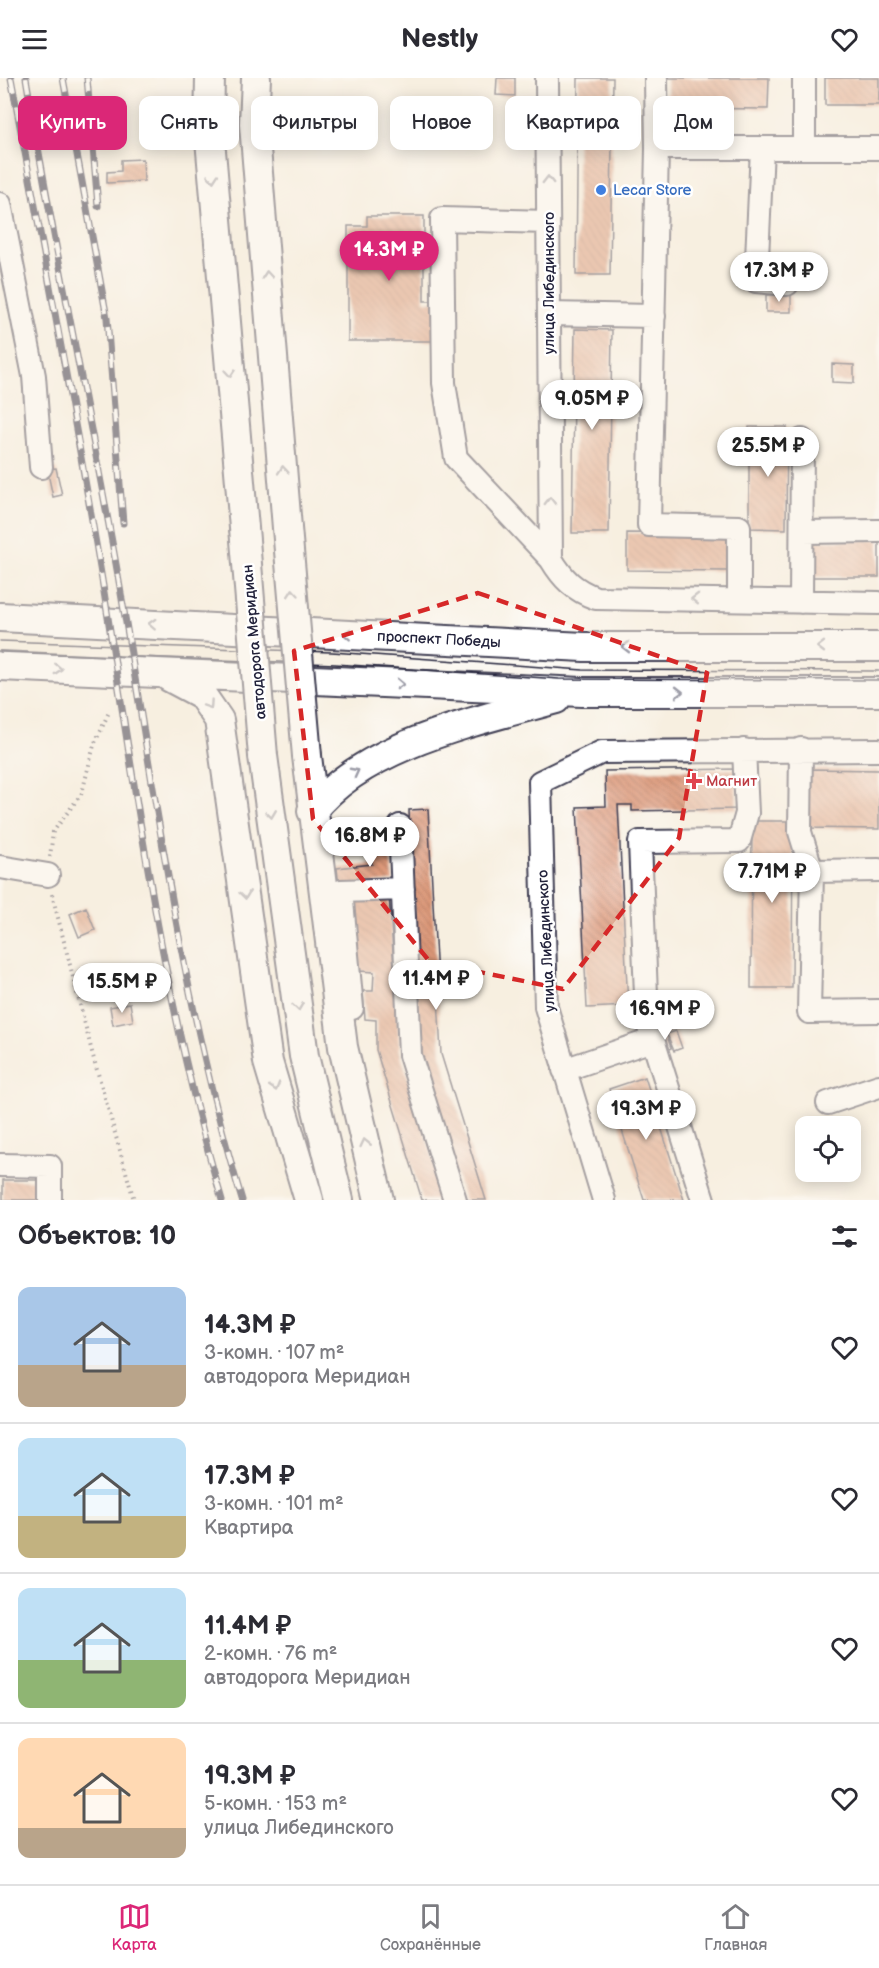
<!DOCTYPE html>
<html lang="ru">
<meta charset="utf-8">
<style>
:root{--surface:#fff;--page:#f7f7f7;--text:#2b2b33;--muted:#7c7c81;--line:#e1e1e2;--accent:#db2777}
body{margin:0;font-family:"Balsamiq Sans",sans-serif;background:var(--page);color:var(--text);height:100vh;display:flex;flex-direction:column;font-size:22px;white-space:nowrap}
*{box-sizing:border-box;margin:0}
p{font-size:20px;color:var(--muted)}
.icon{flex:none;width:33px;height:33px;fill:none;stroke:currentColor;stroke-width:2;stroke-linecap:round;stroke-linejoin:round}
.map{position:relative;height:1122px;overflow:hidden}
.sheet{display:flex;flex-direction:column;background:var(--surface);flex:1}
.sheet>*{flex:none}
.top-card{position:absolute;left:18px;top:18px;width:843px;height:54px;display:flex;gap:12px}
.fabs{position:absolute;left:795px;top:1038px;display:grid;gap:12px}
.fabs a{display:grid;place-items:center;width:66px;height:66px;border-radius:12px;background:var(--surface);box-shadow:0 3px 15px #0003;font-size:30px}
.price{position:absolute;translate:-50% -51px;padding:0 14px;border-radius:21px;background:#fff;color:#222;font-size:20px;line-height:39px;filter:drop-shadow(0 2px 3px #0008)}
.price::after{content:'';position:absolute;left:50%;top:36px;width:18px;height:14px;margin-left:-9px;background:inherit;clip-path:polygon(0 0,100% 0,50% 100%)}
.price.on{background:var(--accent);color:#fff}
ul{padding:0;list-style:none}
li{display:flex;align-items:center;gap:18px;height:150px;padding:0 18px}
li+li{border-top:2px solid var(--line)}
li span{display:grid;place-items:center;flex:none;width:168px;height:120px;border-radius:12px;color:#555}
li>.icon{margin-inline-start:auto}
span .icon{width:72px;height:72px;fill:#fffc;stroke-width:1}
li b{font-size:26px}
h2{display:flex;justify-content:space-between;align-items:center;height:72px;padding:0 18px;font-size:26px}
.pill{padding:0 21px;border-radius:12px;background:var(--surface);box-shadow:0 3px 15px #0003;font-size:21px;line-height:54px}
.pill.on{background:var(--accent);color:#fff}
header{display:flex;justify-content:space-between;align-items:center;height:78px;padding:0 18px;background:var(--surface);font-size:27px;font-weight:700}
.tabs{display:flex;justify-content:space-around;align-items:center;height:84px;border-top:2px solid var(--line);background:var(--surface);font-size:16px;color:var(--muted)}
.tabs a{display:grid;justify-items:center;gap:3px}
.tabs .on{color:var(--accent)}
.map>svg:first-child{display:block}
.building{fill:url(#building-back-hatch)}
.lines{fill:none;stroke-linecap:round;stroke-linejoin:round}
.minor-casing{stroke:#424154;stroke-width:26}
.major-casing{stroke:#424154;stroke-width:32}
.path{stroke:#424154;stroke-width:4;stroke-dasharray:1.5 4.5;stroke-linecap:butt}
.minor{stroke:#fff;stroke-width:22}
.major{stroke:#fff;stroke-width:28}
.tram{stroke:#22223b;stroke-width:1.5}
.rail-casing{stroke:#22223b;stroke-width:7}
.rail{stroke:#fff;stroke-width:4.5;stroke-dasharray:14;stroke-linecap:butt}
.major-bridge-casing{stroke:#424154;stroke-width:32;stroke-linecap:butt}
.major-bridge{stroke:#fff;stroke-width:28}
.oneway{stroke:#9c9ca7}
.marked{fill:none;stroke:#d62828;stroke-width:4.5;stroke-dasharray:12 8;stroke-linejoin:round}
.shop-dot{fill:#3f7fe0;stroke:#fff;stroke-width:2}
.health-dot{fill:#e0444e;stroke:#fff;stroke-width:2}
.labels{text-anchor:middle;stroke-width:5;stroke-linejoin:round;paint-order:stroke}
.shop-label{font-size:15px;fill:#366cbe;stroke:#fff;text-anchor:start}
.street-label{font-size:15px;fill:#22223b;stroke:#fff}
.health-label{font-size:15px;fill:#be3a42;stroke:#fff;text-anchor:start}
</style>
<header><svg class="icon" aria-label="menu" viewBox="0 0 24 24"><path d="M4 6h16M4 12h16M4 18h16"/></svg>Nestly<svg class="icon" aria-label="heart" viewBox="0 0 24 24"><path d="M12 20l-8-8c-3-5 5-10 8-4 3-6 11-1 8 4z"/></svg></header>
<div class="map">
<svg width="879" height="1122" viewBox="0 0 879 1122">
<defs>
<pattern id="building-back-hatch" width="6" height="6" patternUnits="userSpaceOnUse" patternTransform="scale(1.5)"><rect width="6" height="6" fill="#dd9878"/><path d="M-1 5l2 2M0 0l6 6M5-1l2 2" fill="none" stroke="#b37c64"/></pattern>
</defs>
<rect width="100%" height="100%" fill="#fff"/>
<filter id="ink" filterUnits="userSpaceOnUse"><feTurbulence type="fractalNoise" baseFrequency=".0167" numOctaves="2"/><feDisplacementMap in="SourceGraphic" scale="12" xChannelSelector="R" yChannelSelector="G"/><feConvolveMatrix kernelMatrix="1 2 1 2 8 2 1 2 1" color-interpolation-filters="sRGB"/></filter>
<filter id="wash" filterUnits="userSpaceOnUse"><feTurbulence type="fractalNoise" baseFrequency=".008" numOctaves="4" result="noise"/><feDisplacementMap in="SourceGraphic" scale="24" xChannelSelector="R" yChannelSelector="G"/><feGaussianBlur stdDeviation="1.35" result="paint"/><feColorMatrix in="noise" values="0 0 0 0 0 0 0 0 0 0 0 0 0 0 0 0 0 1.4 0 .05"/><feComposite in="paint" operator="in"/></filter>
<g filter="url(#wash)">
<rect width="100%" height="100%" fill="#f7efe0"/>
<g id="blocks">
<!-- building -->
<path class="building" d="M497,0H515V18L496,17Z
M578,0H613L610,197H576Z
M667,0H769L768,31L667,30Z
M825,0H879V27H825Z
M143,81L144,103L107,105V94L121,93V82Z
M367,138H424V223H437V263H348V148H367Z
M791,216V234H766V217Z
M575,251L612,252L609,455H572Z
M832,286L854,287V305L832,304Z
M749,349H787L786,451L749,450Z
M56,390L62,417L53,419L47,391Z
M627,455L729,456V493L627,492Z
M806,462H879V499H806Z
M736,691L737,731L632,733V727H618L628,928L587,930L577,729L606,728L605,693Z
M807,691L879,692V751L806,750Z
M428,731L441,976L486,1122H464L420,982L409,732Z
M752,743H793L792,910H751Z
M389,762L393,803L339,809L337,790L372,786L370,764Z
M389,818L400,973L446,1122H422L376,972V942L365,941L363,913H373L374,894L360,893L352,820Z
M86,829L95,852L79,859L70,836Z
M130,925L133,943L113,947L110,929Z
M676,953L682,970L674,973L667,956Z
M666,954L671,970L664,973L658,957Z
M645,999L652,1021L684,1122H644L609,1011Z
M3,1102H39V1122H3Z"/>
</g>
</g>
<g filter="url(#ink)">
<use href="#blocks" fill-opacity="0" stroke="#424154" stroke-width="1.5"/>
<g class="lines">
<!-- minor casing -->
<g class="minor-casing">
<path id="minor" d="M547,0L551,481
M656,0L657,70L649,447L739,449V522
M657,70H879
M762,70L756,203L787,206
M804,70V0
M0,126L34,298L41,389
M548,144L442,141L444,305L456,380L551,481C563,501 574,512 596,520L879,525
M549,236L654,238
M802,454L879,453
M801,524L802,362
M801,671L800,754L812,793L809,934L879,933
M400,748L410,977L455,1122
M0,789L48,797
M812,793L879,792
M352,930L341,813L403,811
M564,992L652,962
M828,1025L879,1008
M0,1087L50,1088V1122
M604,1122L546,929L540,704L602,674L879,672
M703,1122L647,943L640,764L739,763L747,735L744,672"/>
</g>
<!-- major casing -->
<g class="major-casing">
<path id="major" d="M210,0L209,50L244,450
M256,0L254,46L287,450
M0,539L584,569H879
M0,588L582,614H879
M169,599L201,616L219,642L268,984L309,1122
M263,678L304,978L339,1122
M307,678L343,969L379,1122
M312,733C364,666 478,643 556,621"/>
</g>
<!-- path -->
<path class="path" d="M50,779L53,754L82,715L94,667L109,634
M52,816L93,978L134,1122"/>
<!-- minor -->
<use href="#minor" class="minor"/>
<!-- major -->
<use href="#major" class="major"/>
<!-- tram -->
<path class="tram" d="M0,563L332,574L583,592L879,593
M0,574L335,586L559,601L879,602"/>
<!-- rail casing -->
<g class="rail-casing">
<path id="rail" d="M11,0C43,171 76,342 104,514C136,717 163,924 222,1122
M26,0C53,162 87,324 116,486C153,698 179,915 242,1122
M63,0L107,240L123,445
M87,0L98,128"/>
</g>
<!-- rail -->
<use href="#rail" class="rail"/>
<!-- major-bridge casing -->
<g class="major-bridge-casing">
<path id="major-bridge" d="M244,450L263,678
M287,450L307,678"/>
</g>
<!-- major-bridge -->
<use href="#major-bridge" class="major-bridge"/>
</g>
<!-- one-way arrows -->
<defs><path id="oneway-chevron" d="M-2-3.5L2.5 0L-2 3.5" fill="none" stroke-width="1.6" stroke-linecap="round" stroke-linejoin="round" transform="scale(1.5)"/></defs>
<g class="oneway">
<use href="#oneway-chevron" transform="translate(213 100) rotate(85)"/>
<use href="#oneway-chevron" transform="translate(548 102) rotate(-90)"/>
<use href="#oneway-chevron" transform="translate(267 197) rotate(-95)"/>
<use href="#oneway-chevron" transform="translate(230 295) rotate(85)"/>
<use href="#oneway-chevron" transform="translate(283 392) rotate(-95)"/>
<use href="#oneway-chevron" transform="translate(550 423) rotate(-90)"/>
<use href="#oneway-chevron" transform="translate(293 515) rotate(-95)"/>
<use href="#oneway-chevron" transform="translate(695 521) rotate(-179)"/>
<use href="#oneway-chevron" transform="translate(152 546) rotate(-177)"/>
<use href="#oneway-chevron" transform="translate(347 556) rotate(-177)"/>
<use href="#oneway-chevron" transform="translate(626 569) rotate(-180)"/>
<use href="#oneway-chevron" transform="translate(821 569) rotate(-180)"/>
<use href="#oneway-chevron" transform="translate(58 591) rotate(3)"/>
<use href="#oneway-chevron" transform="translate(400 606) rotate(2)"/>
<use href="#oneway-chevron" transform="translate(679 614)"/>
<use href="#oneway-chevron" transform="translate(209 627) rotate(56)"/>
<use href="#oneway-chevron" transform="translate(355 694) rotate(-28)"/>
<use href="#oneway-chevron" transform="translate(271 736) rotate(82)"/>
<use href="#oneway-chevron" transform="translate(245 817) rotate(82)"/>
<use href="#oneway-chevron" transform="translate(298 929) rotate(82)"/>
<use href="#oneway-chevron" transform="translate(275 1009) rotate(73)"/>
<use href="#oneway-chevron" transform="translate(365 1065) rotate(-103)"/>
</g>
</g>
<!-- marked area -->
<path d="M0 0H879V1122H0ZM478,515L707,595L679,760L563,911L430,884L313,741L294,573Z" fill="#f7efe0" fill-opacity=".55" fill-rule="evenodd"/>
<path class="marked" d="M478,515L707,595L679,760L563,911L430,884L313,741L294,573Z"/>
<!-- markers -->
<circle class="shop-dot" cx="601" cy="112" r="6"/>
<path class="health-dot" d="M691 694h6v6h6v6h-6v6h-6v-6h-6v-6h6z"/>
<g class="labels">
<!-- shop labels -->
<g class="shop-label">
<text x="613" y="117">Lecar Store</text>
</g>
<!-- street labels -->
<g class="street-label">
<text transform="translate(549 205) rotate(-90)" y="5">улица Либединского</text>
<text transform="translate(439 561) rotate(3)" y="5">проспект Победы</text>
<text transform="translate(254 564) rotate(-95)" y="5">автодорога Меридиан</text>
<text transform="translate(546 863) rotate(-93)" y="5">улица Либединского</text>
</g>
<!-- health labels -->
<g class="health-label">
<text x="706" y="708">Магнит</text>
</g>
</g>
</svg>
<div class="fabs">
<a><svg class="icon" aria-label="locate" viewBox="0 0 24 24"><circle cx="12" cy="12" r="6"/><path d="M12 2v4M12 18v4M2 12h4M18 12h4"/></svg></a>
</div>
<b class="price on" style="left:389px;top:204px">14.3M ₽</b>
<b class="price" style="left:779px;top:225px">17.3M ₽</b>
<b class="price" style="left:592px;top:353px">9.05M ₽</b>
<b class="price" style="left:768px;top:400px">25.5M ₽</b>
<b class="price" style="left:370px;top:790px">16.8M ₽</b>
<b class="price" style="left:772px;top:826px">7.71M ₽</b>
<b class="price" style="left:436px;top:933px">11.4M ₽</b>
<b class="price" style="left:122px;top:936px">15.5M ₽</b>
<b class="price" style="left:665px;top:963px">16.9M ₽</b>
<b class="price" style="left:646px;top:1063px">19.3M ₽</b>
<div class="top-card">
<a class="pill on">Купить</a>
<a class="pill">Снять</a>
<a class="pill">Фильтры</a>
<a class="pill">Новое</a>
<a class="pill">Квартира</a>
<a class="pill">Дом</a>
</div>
</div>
<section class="sheet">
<h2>Объектов: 10<svg class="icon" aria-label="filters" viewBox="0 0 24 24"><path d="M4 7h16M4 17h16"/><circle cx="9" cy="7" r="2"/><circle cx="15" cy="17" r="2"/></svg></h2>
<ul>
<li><span style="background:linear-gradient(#a9c7e8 65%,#b9a48a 0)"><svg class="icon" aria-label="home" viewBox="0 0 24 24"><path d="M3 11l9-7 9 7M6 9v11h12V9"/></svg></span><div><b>14.3M ₽</b><p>3-комн. · 107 m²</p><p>автодорога Меридиан</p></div><svg class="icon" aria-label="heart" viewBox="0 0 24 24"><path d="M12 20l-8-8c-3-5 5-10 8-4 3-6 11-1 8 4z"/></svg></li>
<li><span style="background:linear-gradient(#bfe0f5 65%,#c2b280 0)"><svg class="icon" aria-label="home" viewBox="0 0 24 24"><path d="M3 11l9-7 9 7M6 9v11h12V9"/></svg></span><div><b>17.3M ₽</b><p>3-комн. · 101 m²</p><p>Квартира</p></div><svg class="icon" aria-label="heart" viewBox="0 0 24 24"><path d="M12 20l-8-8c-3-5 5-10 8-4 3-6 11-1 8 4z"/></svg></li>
<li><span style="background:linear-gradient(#bfe0f5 60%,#8fb573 0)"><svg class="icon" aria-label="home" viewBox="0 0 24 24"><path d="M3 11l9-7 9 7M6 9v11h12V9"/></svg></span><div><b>11.4M ₽</b><p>2-комн. · 76 m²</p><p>автодорога Меридиан</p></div><svg class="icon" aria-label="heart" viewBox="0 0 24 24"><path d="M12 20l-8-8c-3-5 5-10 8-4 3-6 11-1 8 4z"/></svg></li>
<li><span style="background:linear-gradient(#ffd9b3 75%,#b9a48a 0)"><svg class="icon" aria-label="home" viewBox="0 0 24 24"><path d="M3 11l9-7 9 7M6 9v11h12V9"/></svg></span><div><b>19.3M ₽</b><p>5-комн. · 153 m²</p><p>улица Либединского</p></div><svg class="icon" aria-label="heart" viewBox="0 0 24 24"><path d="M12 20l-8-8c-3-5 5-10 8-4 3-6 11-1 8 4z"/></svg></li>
</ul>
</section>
<nav class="tabs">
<a class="on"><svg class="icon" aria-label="map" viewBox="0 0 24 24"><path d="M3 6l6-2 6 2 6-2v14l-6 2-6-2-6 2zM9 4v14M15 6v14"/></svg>Карта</a>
<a><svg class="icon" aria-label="saved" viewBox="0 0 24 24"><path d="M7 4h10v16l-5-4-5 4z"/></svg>Сохранённые</a>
<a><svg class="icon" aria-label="home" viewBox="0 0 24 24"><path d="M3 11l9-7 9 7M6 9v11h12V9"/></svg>Главная</a>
</nav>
